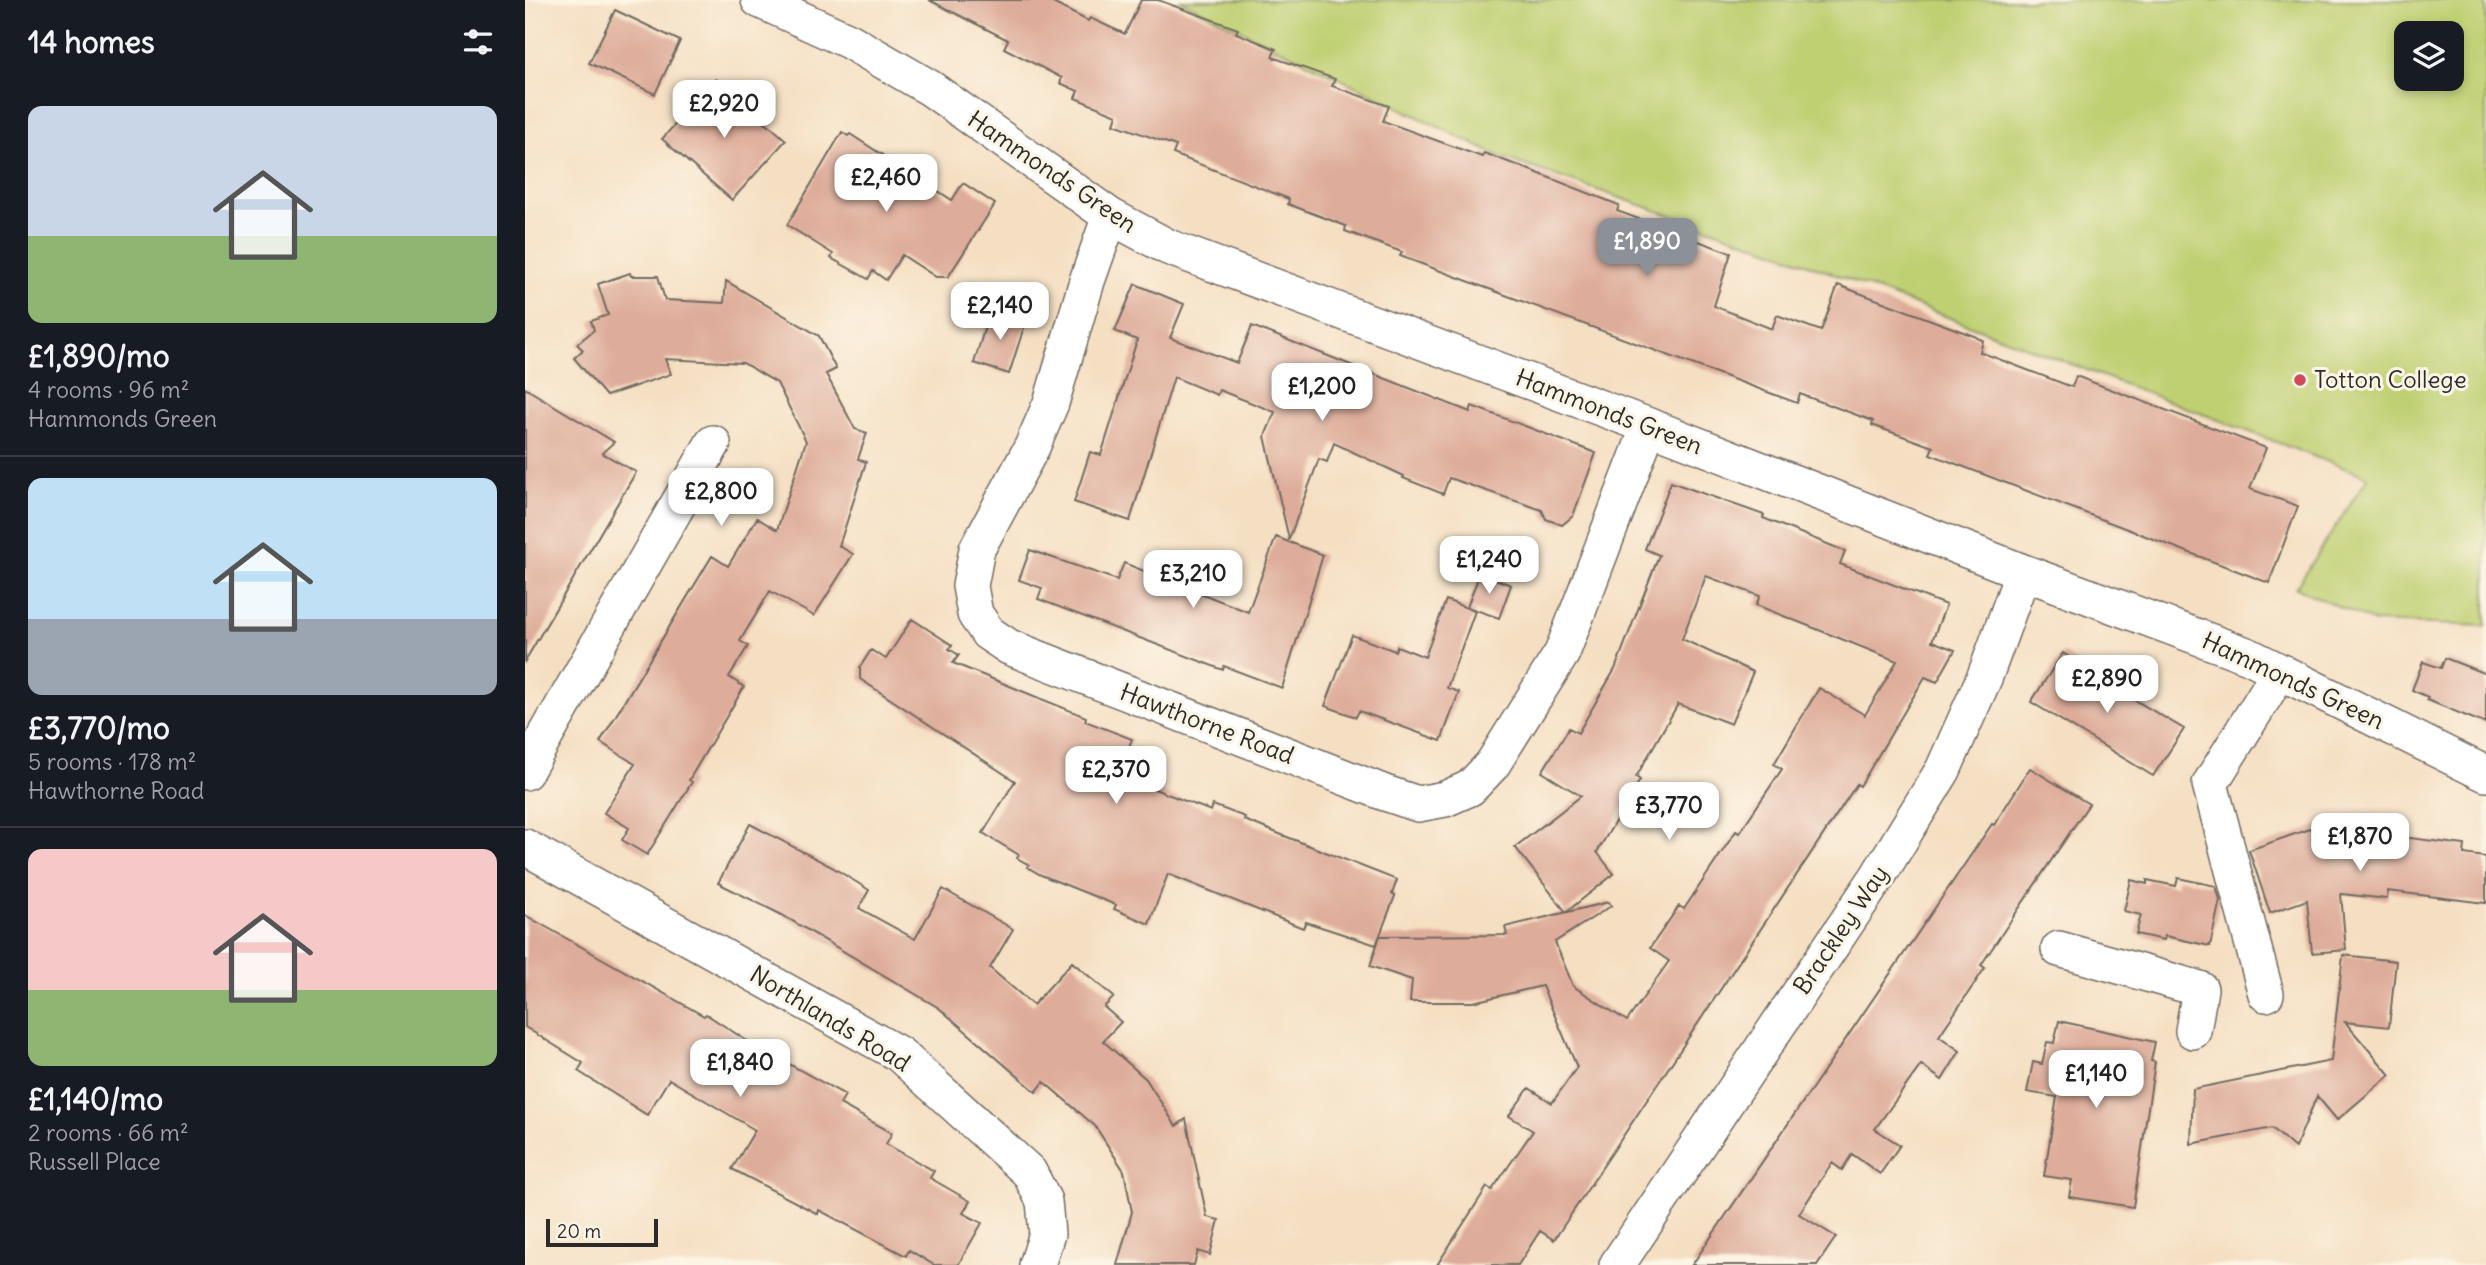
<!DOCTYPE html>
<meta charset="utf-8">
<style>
:root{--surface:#171b24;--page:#20242c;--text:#f1f3f6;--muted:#9ea1a6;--line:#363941;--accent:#8c9099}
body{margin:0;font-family:Delius,sans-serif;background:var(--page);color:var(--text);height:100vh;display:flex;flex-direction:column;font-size:26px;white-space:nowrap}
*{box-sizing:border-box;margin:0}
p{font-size:23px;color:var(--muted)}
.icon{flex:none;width:38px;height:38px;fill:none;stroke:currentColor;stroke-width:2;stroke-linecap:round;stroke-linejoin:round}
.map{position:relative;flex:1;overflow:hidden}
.sheet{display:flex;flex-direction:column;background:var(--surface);width:525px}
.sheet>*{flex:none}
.fabs{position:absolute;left:1869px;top:21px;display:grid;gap:14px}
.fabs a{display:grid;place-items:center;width:70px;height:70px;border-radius:14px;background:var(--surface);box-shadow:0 4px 10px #0003;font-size:35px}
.scale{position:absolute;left:21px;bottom:18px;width:112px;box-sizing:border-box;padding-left:7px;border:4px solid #2b2b2b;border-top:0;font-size:19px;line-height:24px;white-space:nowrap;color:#2b2b2b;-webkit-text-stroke:5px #fcf5e5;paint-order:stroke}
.price{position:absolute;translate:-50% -60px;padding:0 16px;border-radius:14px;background:#fff;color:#222;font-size:23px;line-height:46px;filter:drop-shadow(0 2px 4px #0008)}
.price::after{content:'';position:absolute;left:50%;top:42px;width:21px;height:16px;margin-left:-10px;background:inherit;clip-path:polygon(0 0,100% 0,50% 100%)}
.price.active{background:var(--accent);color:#fff}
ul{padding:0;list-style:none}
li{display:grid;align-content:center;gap:14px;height:371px;padding:0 28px}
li+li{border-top:2px solid var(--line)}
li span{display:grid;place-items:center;height:217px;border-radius:14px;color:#555}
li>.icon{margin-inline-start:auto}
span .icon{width:126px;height:126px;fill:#fffc;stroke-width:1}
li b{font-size:30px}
h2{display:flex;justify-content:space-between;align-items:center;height:84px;padding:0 28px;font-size:30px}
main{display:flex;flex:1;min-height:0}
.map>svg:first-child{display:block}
.green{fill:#bfd073;stroke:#757e4f;stroke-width:2;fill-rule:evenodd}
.building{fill:#deac9a}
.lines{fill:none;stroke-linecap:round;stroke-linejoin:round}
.street-casing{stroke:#726a60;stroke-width:38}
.street{stroke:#fff;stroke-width:35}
.poi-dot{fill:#d1495b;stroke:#fcf5e5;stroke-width:2.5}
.labels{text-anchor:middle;stroke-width:6;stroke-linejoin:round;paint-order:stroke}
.street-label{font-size:24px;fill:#2b2b2b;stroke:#fcf5e5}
.poi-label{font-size:24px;fill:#2b2b2b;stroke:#fcf5e5;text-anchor:start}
</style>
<main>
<section class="sheet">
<h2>14 homes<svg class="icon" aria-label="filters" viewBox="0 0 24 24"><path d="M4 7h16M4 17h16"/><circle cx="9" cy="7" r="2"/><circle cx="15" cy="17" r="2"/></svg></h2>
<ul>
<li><span style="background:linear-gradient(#c9d6e8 60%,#8fb573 0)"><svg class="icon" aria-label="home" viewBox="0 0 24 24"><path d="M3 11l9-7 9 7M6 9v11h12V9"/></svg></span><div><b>£1,890/mo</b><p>4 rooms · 96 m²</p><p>Hammonds Green</p></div></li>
<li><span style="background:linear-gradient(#bfe0f5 65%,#9aa5b1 0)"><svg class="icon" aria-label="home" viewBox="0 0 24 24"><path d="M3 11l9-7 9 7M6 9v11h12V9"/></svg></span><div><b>£3,770/mo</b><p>5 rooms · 178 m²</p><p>Hawthorne Road</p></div></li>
<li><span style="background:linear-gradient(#f6c9c9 65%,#8fb573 0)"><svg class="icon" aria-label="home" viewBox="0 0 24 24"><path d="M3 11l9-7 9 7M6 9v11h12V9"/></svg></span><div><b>£1,140/mo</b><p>2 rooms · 66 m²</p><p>Russell Place</p></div></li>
</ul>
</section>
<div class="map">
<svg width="1961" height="1265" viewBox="0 0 1961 1265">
<rect width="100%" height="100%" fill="#fcf5e5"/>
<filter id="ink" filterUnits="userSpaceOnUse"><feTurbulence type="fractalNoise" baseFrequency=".0143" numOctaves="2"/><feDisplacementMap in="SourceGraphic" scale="14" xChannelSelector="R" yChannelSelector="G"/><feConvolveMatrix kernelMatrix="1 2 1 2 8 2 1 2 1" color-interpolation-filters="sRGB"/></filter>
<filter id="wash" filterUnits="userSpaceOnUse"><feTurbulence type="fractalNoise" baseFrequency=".00686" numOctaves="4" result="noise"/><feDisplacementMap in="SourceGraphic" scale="28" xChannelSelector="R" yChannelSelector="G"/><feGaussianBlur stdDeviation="1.57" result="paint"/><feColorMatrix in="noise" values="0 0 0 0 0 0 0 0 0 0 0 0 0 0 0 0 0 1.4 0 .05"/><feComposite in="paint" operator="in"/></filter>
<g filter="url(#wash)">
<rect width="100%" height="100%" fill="#f5dfc3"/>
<!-- green -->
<path class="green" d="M654,0H1961V626L1850,622L1771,588L1843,477L1249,251L971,155ZM1881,33H1927V79H1881Z"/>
<g id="blocks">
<!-- building -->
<path class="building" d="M404,0H522L563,21L565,18L600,34L616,0H633L713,29L711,33L751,49L747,57L810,79L807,86L864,106L858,121L957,157L959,153L1002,169L1094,205L1092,211L1206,253L1189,306L1247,329L1252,315L1296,331L1313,285L1449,336L1458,341L1455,352L1547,387L1551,376L1741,448L1725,489L1773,506L1744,583L1405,454L1408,447L1347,425L1348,421L1275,394L1272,403L875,256L877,252L820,231L821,226L763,204L764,199L648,154L651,146L589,124L592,115L550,98L553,91L535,83L537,78L479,48L483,40Z
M90,10L155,41L130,94L64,63Z
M191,79L261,140L207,200L137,139Z
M317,132L323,136L325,134L427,200L438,183L470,204L423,277H411L377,255L361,280L348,271L343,279L306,258L308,254L262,225Z
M105,273L106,276H133L140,300L199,303L201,281L294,336L311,369L301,374L330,429L342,433L333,459L341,462L314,546L328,554L289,616L245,591L215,641L223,646L204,677L219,687L164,780L167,782L122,855L97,840L104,828L79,813L110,764L75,742L187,556L203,566L232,518L252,530L281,441L252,383L218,363L140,359L146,374L81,396L49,358L58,350L52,344L69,330L66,321L83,315L73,284Z
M610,284L659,304L645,338L712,363L727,326L945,412L947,406L1071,453L1048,516L1037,525L1021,519L1017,510L924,478L918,494L878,478L879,476L809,443L802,462L794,459L764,539L740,436L750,412L694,390L692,395L649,377L605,521L549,502L565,452L576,455L612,340L590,331Z
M465,310L499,321L500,324L484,374L449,363Z
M0,388L89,442L77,453L111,472L0,661Z
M1146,482L1239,515L1238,518L1320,551L1315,564L1421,605L1407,641L1430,650L1412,682L1400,677L1335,786L1332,784L1029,1240L1015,1231L993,1265H912L962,1187L967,1190L1008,1131L984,1116L1004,1088L1027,1103L1052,1067L1017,986L948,1002H885L887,980L845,966L855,936L982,935L980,927L1084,902L1086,906L1030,942L1048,986L1102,1021L1144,961L1125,948L1154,906L1159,909L1211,831L1214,833L1257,769L1249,764L1294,688L1340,715L1372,661L1231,605L1235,596L1181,576L1157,639L1228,672L1206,724L1153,704L1111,777L1115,780L1072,852L1089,874L1041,912L990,847L1056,796L1017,772L1044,728L1053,733L1090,669L1134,555L1120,549Z
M751,537L798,555L757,688L699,666L698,670L513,599L517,588L494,580L505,550L592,580L599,563L723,612Z
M955,573L986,585L974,618L942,607Z
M921,600L950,611L922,688L934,692L916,741L834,711L831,717L800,706L827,635L870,651L872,646L900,657Z
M387,619L427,645L424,649L434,655L428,663L561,717L560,721L607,739L593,775L686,811L688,805L720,817L719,820L872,880L867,894L870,896L851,945L781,922L778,928L643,874L624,924L589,909L591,905L516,875L502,867L504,865L492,858L494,855L458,833L490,781L335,679V667L346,650L361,659Z
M1538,653L1592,688L1591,689L1659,729L1628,776L1506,702Z
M1920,658L1961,674V724L1902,700L1903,697L1887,690L1898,662L1916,668Z
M1505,768L1564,804L1456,965L1460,968L1414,1036L1435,1051L1417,1080L1396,1065L1350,1129L1375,1145L1355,1174L1327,1154L1317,1170L1307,1163L1274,1214L1311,1237L1292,1265H1167L1467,824L1469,825Z
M1807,821L1870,829L1869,836L1940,845L1939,854L1961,857V903L1863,891L1862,899L1816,894L1821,950L1787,953L1782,900L1745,913L1724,850Z
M225,824L307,867L344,890L334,908L390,939L418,889L488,929L465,968L508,1005L547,962L589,997L579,1007L596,1022L578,1041L621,1079L651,1126L661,1119L682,1217L694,1220L685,1255L673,1251L669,1265H592L607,1212L599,1171L570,1126L519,1082L511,1092L414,1008L257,915L193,883Z
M1653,878L1691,886L1695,900L1685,946L1640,936L1639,940L1611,934L1616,915L1599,911L1606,880L1622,884V880L1651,886Z
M0,915L179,1016L181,1014L219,1039L320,1095L315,1104L367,1133L361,1144L409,1171L405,1178L445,1201L438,1213L457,1223L433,1265H409L384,1250L381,1256L294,1210L293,1214L207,1169L230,1130L144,1079L122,1115L53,1071L58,1063L0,1027Z
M1818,955L1871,961L1864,1027L1820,1022L1865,1075L1812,1120L1792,1096L1770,1148L1747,1128L1666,1144L1668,1089L1806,1061Z
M1534,1021L1630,1042L1626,1061L1630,1062L1608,1207L1544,1197L1547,1180L1519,1176L1532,1097L1502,1092L1508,1062L1517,1064L1522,1042L1529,1043Z"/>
</g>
</g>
<g filter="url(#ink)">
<use href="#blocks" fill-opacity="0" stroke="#726a60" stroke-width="2"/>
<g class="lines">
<!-- street casing -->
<g class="street-casing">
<path id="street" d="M234,0L324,41L405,88L585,216L643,247L1124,426L1498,572L1724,656L1961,774
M585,216L562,281L526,403L507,447L452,549L445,586L450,614L463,633L484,647L860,793L893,804L920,799L945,788L967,765L1037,653L1124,426
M0,772L188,443
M0,847L374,1054L504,1172L519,1201L522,1234L512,1265
M1534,949L1675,989L1668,1031
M1741,994L1685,784L1755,671
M1092,1265L1353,876L1418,770L1460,676L1498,572"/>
</g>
<!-- street -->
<use href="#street" class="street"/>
</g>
</g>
<!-- markers -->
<circle class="poi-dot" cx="1775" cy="380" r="7"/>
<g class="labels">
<!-- street labels -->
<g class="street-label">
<text transform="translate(527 172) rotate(34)" y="8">Hammonds Green</text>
<text transform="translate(1084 412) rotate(21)" y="8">Hammonds Green</text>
<text transform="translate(1768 681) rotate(25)" y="8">Hammonds Green</text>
<text transform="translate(682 724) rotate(21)" y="8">Hawthorne Road</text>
<text transform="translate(1316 930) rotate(-56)" y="8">Brackley Way</text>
<text transform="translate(305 1019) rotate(31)" y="8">Northlands Road</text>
</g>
<!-- poi labels -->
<g class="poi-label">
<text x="1789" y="388">Totton College</text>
</g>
</g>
</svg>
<div class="fabs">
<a><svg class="icon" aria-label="layers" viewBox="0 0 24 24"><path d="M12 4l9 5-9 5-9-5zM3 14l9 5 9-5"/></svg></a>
</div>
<div class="scale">20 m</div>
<b class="price" style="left:199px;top:140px">£2,920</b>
<b class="price" style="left:361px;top:214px">£2,460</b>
<b class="price active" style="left:1122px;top:278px">£1,890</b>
<b class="price" style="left:475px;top:342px">£2,140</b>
<b class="price" style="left:797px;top:423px">£1,200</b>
<b class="price" style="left:196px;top:528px">£2,800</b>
<b class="price" style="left:964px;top:596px">£1,240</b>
<b class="price" style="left:668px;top:610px">£3,210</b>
<b class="price" style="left:1582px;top:715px">£2,890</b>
<b class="price" style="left:591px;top:806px">£2,370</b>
<b class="price" style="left:1144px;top:842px">£3,770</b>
<b class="price" style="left:1835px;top:873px">£1,870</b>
<b class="price" style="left:215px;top:1099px">£1,840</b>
<b class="price" style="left:1571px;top:1110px">£1,140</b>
</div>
</main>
